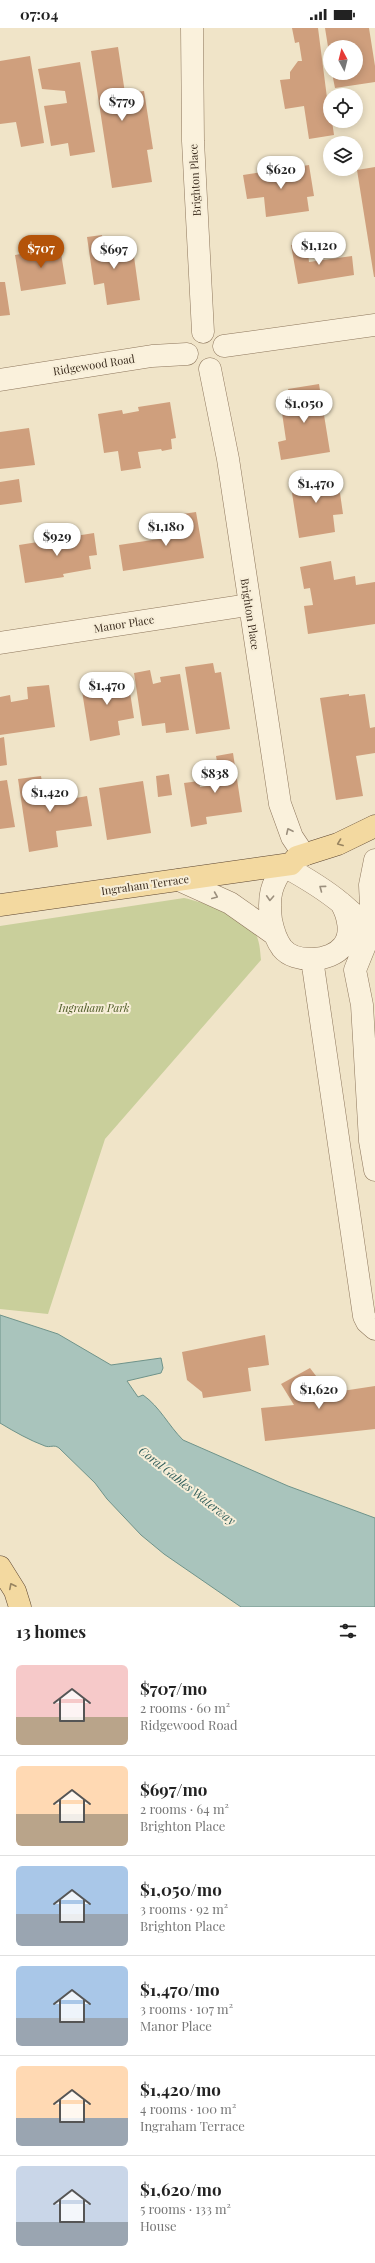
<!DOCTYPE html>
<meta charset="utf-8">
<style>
:root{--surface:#fff;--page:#f6f6f6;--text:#222;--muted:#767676;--line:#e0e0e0;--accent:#b45309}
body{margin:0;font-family:"Playfair Display",serif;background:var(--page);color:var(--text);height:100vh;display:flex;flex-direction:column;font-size:15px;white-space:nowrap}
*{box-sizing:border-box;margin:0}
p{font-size:13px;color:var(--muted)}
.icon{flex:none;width:22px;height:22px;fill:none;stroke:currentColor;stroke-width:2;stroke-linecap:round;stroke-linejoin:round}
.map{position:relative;height:1579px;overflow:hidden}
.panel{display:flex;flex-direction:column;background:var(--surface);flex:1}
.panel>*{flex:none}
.needle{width:26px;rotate:353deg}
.controls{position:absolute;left:323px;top:12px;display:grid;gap:8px}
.controls a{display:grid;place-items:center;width:40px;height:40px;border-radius:50%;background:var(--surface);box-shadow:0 2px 10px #0003;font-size:20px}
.price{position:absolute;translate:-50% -34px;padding:0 9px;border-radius:14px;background:#fff;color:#222;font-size:13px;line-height:26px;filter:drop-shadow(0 1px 2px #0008)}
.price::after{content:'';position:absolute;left:50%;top:24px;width:12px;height:9px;margin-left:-6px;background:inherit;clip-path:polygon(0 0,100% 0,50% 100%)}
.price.on{background:var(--accent);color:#fff}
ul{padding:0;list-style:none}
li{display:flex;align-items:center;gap:12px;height:100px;padding:0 16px}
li+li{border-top:1px solid var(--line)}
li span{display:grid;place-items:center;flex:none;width:112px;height:80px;border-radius:6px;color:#555}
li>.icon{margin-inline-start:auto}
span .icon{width:48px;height:48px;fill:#fffc;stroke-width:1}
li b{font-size:17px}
h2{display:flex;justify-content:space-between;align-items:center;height:48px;padding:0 16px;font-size:17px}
.status{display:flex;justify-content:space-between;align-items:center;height:28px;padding:0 20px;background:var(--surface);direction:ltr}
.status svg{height:11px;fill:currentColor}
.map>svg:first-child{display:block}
.green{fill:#c9cf9b}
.water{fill:#a9c4bc;stroke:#6f938a}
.building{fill:#cf9f7d}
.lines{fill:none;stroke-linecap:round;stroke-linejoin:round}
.minor-casing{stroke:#8d765c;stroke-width:23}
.major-casing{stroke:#5b4430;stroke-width:23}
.minor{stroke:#faf1dc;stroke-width:22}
.major{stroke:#f3d9a0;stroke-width:22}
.oneway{stroke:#9c907e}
.oneway2{stroke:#988460}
.labels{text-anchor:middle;stroke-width:4;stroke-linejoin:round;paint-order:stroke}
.street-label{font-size:11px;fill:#3d2e20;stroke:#f7eed8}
.park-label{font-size:11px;font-style:italic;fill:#4d5a26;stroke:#f7eed8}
.water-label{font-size:12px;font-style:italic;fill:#2f5d5a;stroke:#f7eed8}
</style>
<div class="status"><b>07:04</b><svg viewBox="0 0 49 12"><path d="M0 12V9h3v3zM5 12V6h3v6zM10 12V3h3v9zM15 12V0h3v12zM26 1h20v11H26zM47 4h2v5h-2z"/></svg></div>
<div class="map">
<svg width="375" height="1579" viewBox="0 0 375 1579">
<rect width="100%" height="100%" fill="#f0e4c8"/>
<!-- green -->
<path class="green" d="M184,870C203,874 241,887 253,902C260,911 260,922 261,932L105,1111L48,1286L0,1281V898Z"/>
<!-- water -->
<path class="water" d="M0,1287L58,1306L111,1337L161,1330L163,1340L161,1345L127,1353L138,1369L143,1367C160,1379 168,1397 183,1412L288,1458L375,1490V1579H241L164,1526L141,1507L107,1471L95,1455L59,1420C54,1416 50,1420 45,1418C29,1412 15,1404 0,1395Z"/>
<!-- building -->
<path class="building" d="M292,0H318L330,93H332L334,107L309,111L304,78L285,81L280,52L290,51V44L298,33H302L299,14L295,15Z
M325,0H369L375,38V54L335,60L332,45H356V19H330L329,25Z
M118,19L125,65L144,63L153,121L147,122L152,154L112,160L91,23Z
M30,28L44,115L21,119L16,94L0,96V33Z
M80,34L95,124L70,128L68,115L51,118L44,78L67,75L65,63L42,61L38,41Z
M309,137L314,168L307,169L309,183L266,189L264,169L247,171L243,147Z
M375,139V249H374L357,142Z
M102,207L104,218L132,214L140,272L107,277L104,255L94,257L87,209Z
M307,215L309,234L352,228L354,247L298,256L291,217Z
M60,219L66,256L21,263L15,227Z
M0,254H5L10,287L0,288Z
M319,356L330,424L281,432L278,414L286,412L281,378L291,376L288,361Z
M170,374L176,410L171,411L172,421L162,423L161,421L138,424L141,440L121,443L118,423L104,425L98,386L122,382L123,386L139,383L138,379Z
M29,400L35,437L0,441V404Z
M337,444L343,486L333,487L335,504L299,510L290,452Z
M19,451L22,474L0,477V454Z
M196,484L204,530L123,543L119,517L179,508L176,487Z
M94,505L97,527L89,528L91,541L63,546L64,549L25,555L19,517Z
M331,533L334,552L355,548L356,557L375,554V596L308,606L304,578L313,577L310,560L304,561L300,539Z
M213,635L215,645L221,644L230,701L196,706L185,639Z
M150,642L153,656L161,654L160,649L180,646L189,702L166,705L165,695L142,698L134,645Z
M127,645L134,690L118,693L120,707L90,713L81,657L105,652L104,649Z
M49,657L55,699L0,707V669L10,667L11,674L28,671L27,659Z
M349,666V668L365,666L370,700L375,699V725L356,728L363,768L336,772L320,670Z
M4,709L7,737L0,738V710Z
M233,725L242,784L206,789L207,796L191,799L184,755L199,753L200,759L221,756L216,728Z
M169,746L172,767L158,769L156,748Z
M41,748L44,765L74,761L76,770L87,768L92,798L56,803L58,819L29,824L18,751Z
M7,752L15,799L0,801V753Z
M143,753L151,805L107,812L99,760Z
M265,1307L269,1337L248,1340L251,1363L203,1370L202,1364L187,1352L182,1324Z
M310,1340L329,1365L375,1358V1401L265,1413L261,1380L294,1377L281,1356Z"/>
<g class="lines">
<!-- minor casing -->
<g class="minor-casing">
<path id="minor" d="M192,0L193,113L203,304
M224,318L375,297
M210,341L228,431L280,776L292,809L304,827
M0,352L152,328L187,326
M0,615L248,577
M375,832L370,857L372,900L355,942L362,977L370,1113L375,1142
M179,852L230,875L274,906
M341,875C348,887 353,906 343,918C331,934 295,936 282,920C276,912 273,902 271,892C268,868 271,857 284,838C304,849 323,860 341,875C352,884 362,895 375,902
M312,931L364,1288L367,1294L375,1301"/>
</g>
<!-- major casing -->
<g class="major-casing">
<path id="major" d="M291,836L297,829L338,816L375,798
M0,877L291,836
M0,1539L15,1563L20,1579"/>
</g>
<!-- minor -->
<use href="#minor" class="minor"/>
<!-- major -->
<use href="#major" class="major"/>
</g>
<!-- one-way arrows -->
<defs><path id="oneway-chevron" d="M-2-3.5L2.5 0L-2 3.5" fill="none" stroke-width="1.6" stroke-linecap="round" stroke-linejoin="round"/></defs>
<g class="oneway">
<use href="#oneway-chevron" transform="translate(289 803) rotate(-115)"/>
<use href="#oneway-chevron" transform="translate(322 860) rotate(-143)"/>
<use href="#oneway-chevron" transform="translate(215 868) rotate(23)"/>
<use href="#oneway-chevron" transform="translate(270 870) rotate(93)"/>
</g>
<g class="oneway2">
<use href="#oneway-chevron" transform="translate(340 815) rotate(159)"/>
<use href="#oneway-chevron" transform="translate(12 1558) rotate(-117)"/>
</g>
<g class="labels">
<!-- street labels -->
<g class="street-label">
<text transform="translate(195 152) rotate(-93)" y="4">Brighton Place</text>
<text transform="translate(94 337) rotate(-9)" y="4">Ridgewood Road</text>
<text transform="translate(250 586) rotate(81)" y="4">Brighton Place</text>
<text transform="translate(124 596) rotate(-9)" y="4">Manor Place</text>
<text transform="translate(145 857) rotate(-8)" y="4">Ingraham Terrace</text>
</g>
<!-- park labels -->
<g class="park-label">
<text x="94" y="984">Ingraham Park</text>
</g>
<!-- water labels -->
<g class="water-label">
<text transform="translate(187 1458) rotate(38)" y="4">Coral Gables Waterway</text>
</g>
</g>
</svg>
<div class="controls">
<a><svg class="needle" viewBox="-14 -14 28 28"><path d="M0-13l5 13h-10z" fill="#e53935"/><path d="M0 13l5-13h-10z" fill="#767676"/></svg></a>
<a><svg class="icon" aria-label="locate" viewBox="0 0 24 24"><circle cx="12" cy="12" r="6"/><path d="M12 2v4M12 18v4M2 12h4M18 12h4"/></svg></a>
<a><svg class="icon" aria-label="layers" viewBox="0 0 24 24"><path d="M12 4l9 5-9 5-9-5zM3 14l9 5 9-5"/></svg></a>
</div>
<b class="price" style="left:122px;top:94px">$779</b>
<b class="price" style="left:281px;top:162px">$620</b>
<b class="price" style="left:319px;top:238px">$1,120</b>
<b class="price on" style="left:41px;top:241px">$707</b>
<b class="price" style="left:114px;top:242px">$697</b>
<b class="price" style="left:304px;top:396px">$1,050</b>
<b class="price" style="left:316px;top:476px">$1,470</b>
<b class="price" style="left:166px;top:519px">$1,180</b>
<b class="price" style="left:57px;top:529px">$929</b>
<b class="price" style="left:107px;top:678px">$1,470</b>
<b class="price" style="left:215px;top:766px">$838</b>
<b class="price" style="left:50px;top:785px">$1,420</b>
<b class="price" style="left:319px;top:1382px">$1,620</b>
</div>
<section class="panel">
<h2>13 homes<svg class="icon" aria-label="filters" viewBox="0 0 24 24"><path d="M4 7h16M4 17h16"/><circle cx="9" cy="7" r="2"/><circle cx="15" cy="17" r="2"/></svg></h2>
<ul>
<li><span style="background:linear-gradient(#f6c9c9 65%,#b9a48a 0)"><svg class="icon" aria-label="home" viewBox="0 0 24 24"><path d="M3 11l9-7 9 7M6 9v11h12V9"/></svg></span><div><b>$707/mo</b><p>2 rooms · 60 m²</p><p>Ridgewood Road</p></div></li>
<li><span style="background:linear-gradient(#ffd9b3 60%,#b9a48a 0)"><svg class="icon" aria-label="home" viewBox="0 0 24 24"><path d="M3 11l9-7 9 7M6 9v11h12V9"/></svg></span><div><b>$697/mo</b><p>2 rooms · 64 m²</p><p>Brighton Place</p></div></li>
<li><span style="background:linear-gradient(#a9c7e8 60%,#9aa5b1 0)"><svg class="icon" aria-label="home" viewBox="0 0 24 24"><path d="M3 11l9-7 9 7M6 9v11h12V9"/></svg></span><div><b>$1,050/mo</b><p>3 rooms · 92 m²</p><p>Brighton Place</p></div></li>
<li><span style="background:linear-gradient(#a9c7e8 65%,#9aa5b1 0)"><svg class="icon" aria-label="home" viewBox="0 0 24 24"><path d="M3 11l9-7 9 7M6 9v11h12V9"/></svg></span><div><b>$1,470/mo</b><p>3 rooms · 107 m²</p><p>Manor Place</p></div></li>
<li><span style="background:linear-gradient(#ffd9b3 65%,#9aa5b1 0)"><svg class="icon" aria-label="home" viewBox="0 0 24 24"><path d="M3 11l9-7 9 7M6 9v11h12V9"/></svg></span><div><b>$1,420/mo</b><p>4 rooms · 100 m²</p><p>Ingraham Terrace</p></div></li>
<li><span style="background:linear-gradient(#c9d6e8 70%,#9aa5b1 0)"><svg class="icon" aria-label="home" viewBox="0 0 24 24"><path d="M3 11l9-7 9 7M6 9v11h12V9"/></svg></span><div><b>$1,620/mo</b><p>5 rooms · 133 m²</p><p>House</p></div></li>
</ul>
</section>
